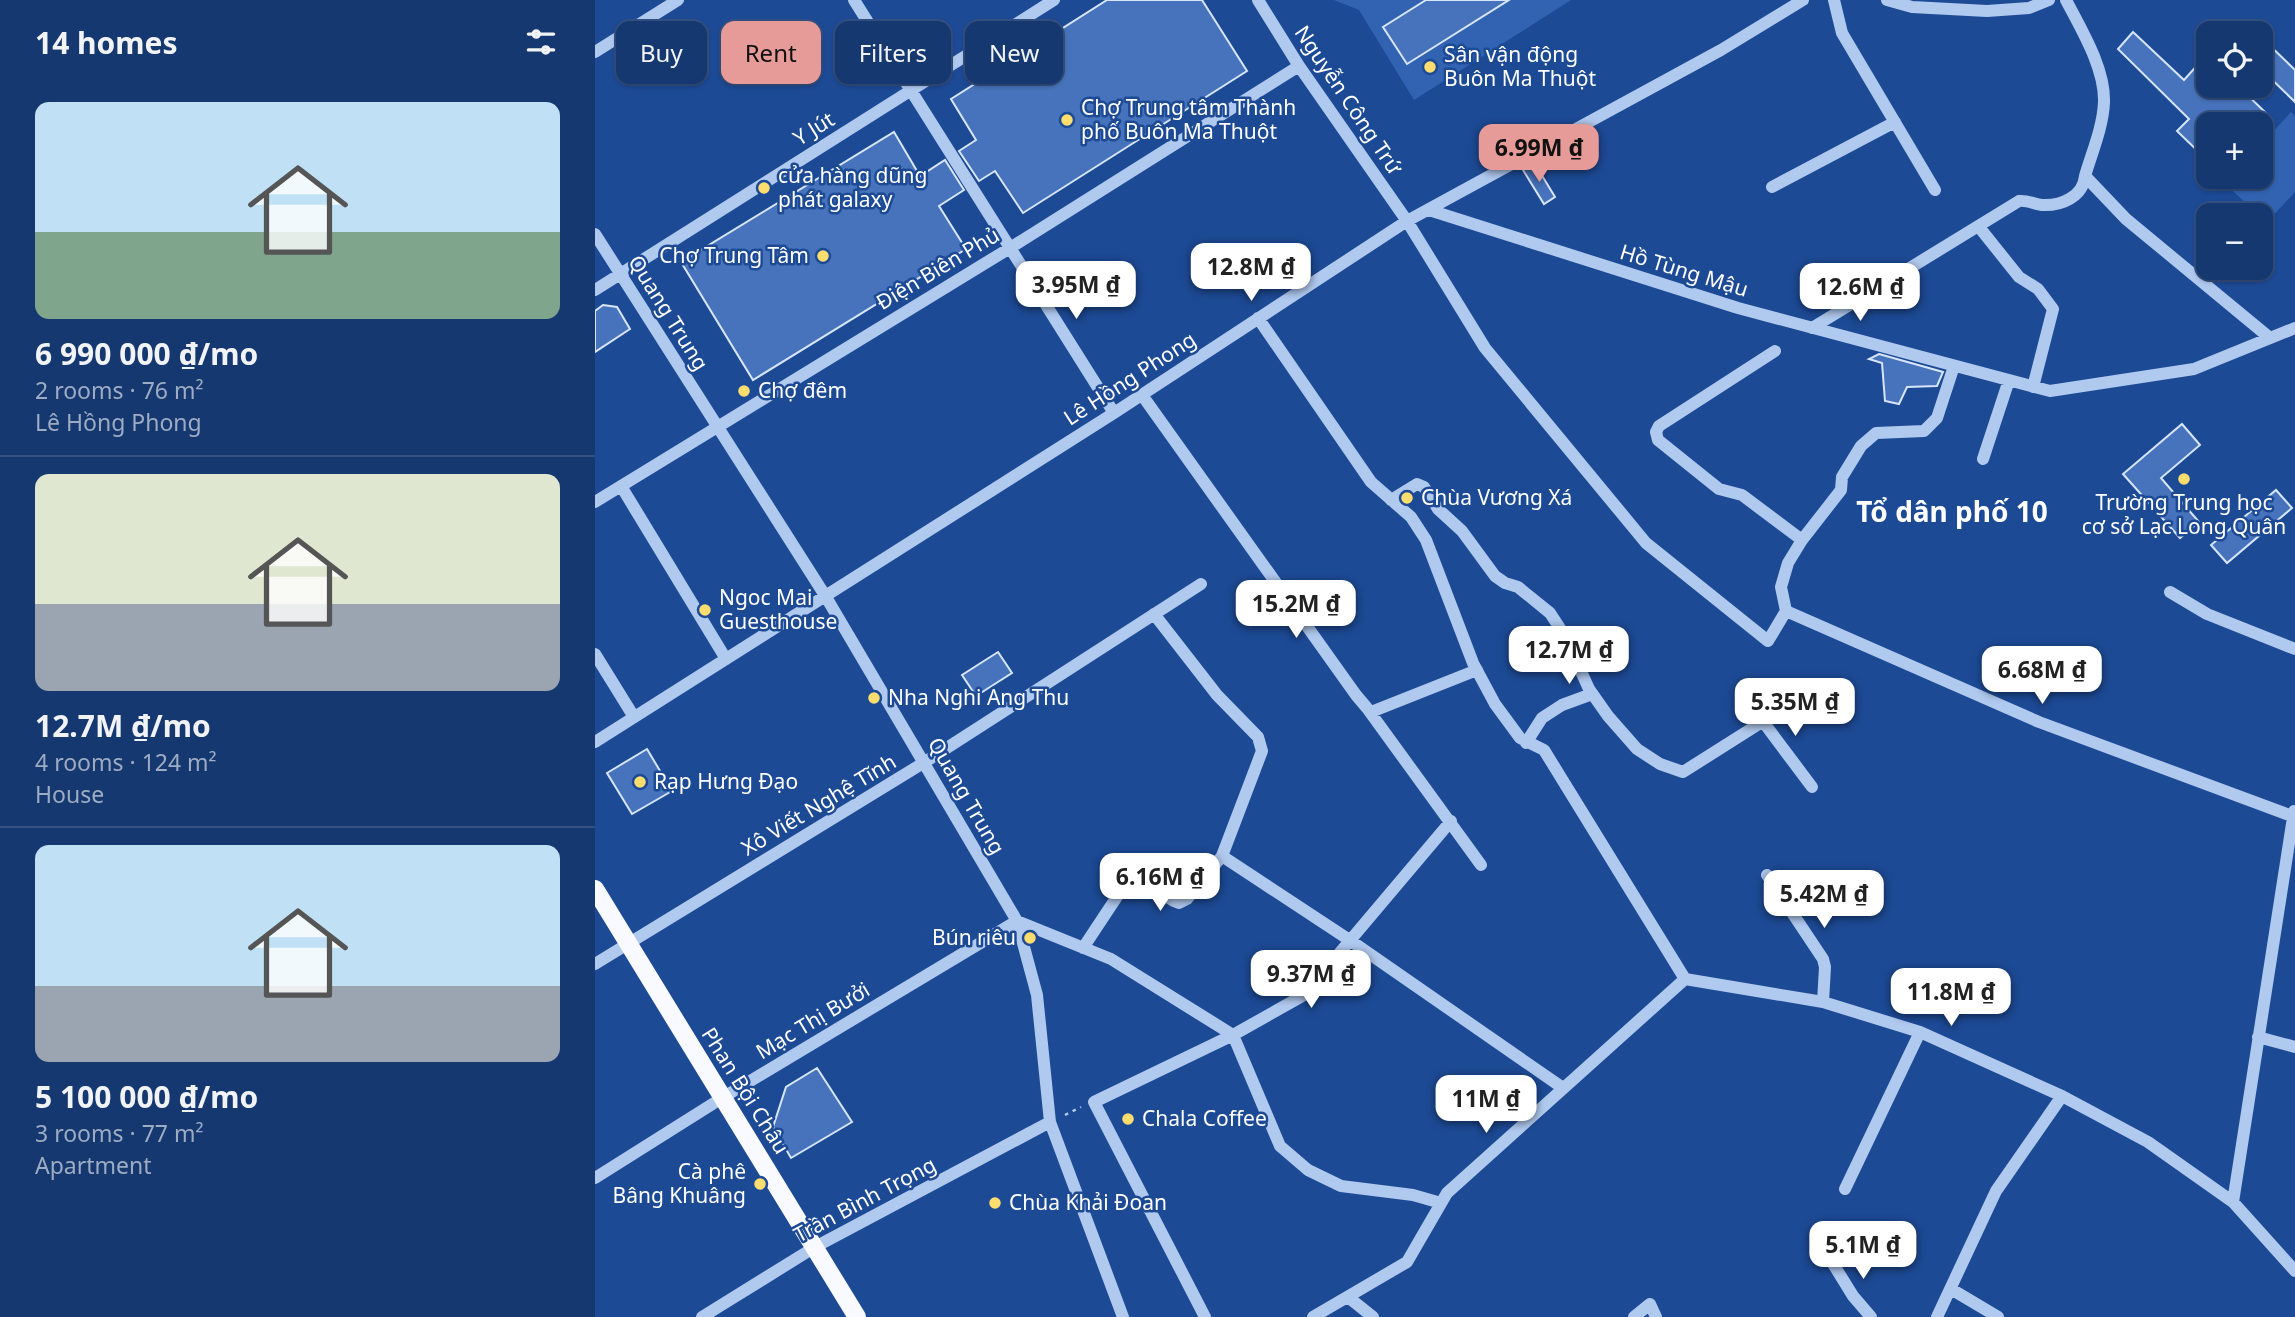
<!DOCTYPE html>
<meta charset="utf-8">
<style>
:root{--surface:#163870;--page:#234378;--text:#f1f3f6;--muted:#9eacc3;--line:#355283;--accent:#e69b98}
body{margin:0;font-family:"Noto Sans",sans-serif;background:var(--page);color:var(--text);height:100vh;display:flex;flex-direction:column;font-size:26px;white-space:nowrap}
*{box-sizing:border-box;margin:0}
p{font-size:23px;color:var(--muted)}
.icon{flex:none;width:38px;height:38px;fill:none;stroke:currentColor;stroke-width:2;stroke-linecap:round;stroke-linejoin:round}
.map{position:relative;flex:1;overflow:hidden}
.panel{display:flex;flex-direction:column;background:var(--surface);width:595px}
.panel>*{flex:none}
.banner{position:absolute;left:21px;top:21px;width:665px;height:63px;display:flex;gap:14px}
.controls{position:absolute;left:1601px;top:21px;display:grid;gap:14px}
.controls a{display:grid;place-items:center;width:77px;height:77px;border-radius:14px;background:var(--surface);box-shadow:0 2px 5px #0004,0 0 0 2px var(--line);font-size:35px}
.price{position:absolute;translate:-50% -60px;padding:0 16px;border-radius:14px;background:#fff;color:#222;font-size:23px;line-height:46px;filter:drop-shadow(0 2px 4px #0008)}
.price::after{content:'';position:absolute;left:50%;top:42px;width:21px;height:16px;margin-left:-10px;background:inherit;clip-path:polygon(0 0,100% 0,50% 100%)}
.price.current{background:var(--accent);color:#111}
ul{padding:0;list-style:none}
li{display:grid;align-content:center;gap:14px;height:371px;padding:0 35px}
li+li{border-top:2px solid var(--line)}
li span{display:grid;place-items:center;height:217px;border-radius:14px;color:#555}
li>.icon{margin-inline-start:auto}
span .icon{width:126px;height:126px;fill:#fffc;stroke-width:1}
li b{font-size:30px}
h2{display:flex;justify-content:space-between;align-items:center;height:84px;padding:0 35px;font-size:30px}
.tag{padding:0 24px;border-radius:14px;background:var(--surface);box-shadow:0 2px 5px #0004,0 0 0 2px var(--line);font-size:24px;line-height:63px}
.tag.current{background:var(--accent);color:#111}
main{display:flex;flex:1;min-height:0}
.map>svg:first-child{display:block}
.green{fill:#3263b2}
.building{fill:#4673bb;stroke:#d7e5fa;stroke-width:2}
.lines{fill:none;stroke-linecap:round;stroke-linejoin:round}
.path{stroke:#b0c9ef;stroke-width:2.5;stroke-dasharray:3.5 5;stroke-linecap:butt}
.minor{stroke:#b0c9ef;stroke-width:12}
.major{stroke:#f8faff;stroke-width:18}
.poi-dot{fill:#fedd6f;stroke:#1d4a95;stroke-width:2.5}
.labels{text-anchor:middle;stroke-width:5;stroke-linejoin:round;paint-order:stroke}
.poi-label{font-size:21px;fill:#fff;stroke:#1d4a95;text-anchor:start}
.street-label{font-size:21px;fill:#fff;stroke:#1d4a95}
.district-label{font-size:28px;font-weight:bold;fill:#fff;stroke:#1d4a95}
</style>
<main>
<section class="panel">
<h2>14 homes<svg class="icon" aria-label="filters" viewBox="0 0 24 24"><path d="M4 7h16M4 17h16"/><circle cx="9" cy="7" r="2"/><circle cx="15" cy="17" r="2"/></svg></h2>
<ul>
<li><span style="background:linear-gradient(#bfe0f5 60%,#7fa58c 0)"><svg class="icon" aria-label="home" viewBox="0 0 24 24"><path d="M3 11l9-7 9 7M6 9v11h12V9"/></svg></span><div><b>6 990 000 ₫/mo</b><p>2 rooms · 76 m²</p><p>Lê Hồng Phong</p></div></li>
<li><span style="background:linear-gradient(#dfe7d0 60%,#9aa5b1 0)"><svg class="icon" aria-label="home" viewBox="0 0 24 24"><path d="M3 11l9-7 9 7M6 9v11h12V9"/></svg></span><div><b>12.7M ₫/mo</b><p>4 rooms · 124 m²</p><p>House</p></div></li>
<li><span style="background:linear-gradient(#bfe0f5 65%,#9aa5b1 0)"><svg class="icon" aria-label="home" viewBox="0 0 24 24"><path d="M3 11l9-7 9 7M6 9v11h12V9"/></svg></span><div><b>5 100 000 ₫/mo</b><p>3 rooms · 77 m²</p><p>Apartment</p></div></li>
</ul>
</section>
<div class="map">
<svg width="1700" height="1317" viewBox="0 0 1700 1317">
<rect width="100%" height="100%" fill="#1d4a95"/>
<!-- green -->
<path class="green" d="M739,0H976L819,100L764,10Z
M1696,112L1700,116V192L1672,222L1630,184L1637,177H1666V145Z"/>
<!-- building -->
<path class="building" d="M512,0H607L652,71L428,213L400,171L384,181L364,151L381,140L356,99Z
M831,0H914L812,64L788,27Z
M1538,32L1589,80L1614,52V86H1643L1671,113L1660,124H1614V162L1582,131L1594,119L1523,49Z
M1666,37L1700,70V102L1666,69Z
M299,132L325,176L350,160L369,190L344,206L371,249L158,380L86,262Z
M940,164L960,197L949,204L928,170Z
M8,305L22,307L35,329L0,352V311Z
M1284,354L1348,372L1342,386L1312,387L1304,404L1290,401L1287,363L1274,359Z
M1587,424L1605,445L1566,478L1604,522L1585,538L1528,474Z
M1681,490L1697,508L1632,563L1616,545Z
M403,652L417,673L381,696L367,675Z
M52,749L77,791L37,814L12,773Z
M222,1068L257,1122L196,1158L178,1127L191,1087Z"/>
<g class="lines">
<!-- path -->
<path class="path" d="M470,1115L486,1107"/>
<!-- minor -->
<path class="minor" d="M259,0L519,413
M663,0L704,66L812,221L890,348L1051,543L1173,641L1191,611
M1239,0L1247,33L1340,190
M1292,0L1317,7L1392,11L1434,8L1454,0
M1471,0C1486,29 1510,68 1509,102C1508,127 1497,152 1490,176L1531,219L1675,338
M0,52L83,0
M1177,187L1300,122
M834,210L1143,308L1455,391L1599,369L1700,328
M1384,227L1424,277L1443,289L1458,309L1438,387
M0,234L231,597L422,921L442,995L455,1122L528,1317
M0,290L459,0
M663,318L776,482L816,517L831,540L878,663L900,704L925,738L949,750L1090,979L1228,1002L1325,1032L1467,1096L1553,1142L1638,1202L1700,1271
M1217,328L1424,201C1432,200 1439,204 1447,205C1466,206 1488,197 1490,176
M1180,351L1064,426L1061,432L1063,440L1124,489L1147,495L1207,540
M547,395L761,695L772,708L886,865
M1388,459L1414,380
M26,486L131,659
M796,500L822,484L829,487L843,509L867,531L900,576L910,583L923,587L955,613L970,636L994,689L1013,716L1042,749L1065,764L1088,772L1167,722
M0,502L415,248L704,66
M1575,592L1612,614L1700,649
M1191,611L1444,722L1697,816
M1191,611L1186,587L1193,563L1207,540L1246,490L1247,477L1266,446L1281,433L1329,431L1342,418L1359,366
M0,654L39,717
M1157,707L1217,787
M776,712L882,670
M0,742L519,413L812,221L1126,50L1208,0
M931,743L947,718L967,705L997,694
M627,856L756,941L968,1088
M1172,875L1228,959L1230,967L1228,1002
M488,948L533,880L539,877L579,901L584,903L592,899L627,856L667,751L663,737L622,695L559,614
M0,964L330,762L606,584
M638,1035L685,1146L713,1170L746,1186L818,1195L846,1203
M1663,1037L1700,1047
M0,1178L127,1098L422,921L516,959L638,1035
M1250,1189L1325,1032
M1638,1202L1699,811
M1237,1262L1258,1296L1276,1317
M1356,1289L1403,1317
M753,1297L778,1317
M107,1317L220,1247L455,1122
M610,1317L499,1102L638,1035L709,995L856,821
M718,1317L812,1262L852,1193L1090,979
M1039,1317L1055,1304L1061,1317
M1342,1317L1401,1191L1467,1096"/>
<!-- major -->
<path class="major" d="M0,889L262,1317"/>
</g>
<!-- markers -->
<g class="poi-dot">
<circle cx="835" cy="67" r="7"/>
<circle cx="472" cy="120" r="7"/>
<circle cx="169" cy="188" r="7"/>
<circle cx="228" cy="256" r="7"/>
<circle cx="149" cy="391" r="7"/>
<circle cx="1589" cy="479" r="7"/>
<circle cx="812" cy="498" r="7"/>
<circle cx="110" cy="610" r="7"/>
<circle cx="279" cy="698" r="7"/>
<circle cx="45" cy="782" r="7"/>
<circle cx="435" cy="938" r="7"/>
<circle cx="533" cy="1119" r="7"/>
<circle cx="165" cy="1184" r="7"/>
<circle cx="400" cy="1203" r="7"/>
</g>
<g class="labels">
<!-- poi labels -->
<g class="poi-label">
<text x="849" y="62">Sân vận động<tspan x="849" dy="24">Buôn Ma Thuột</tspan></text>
<text x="486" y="115">Chợ Trung tâm Thành<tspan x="486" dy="24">phố Buôn Ma Thuột</tspan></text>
<text x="183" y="183">cửa hàng dũng<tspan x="183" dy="24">phát galaxy</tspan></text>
<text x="214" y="263" text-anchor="end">Chợ Trung Tâm</text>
<text x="163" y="398">Chợ đêm</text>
<text x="826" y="505">Chùa Vương Xá</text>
<text x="1589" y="510" text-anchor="middle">Trường Trung học<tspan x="1589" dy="24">cơ sở Lạc Long Quân</tspan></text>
<text x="124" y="605">Ngoc Mai<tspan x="124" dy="24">Guesthouse</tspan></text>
<text x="293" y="705">Nha Nghi Ang Thu</text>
<text x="59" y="789">Rạp Hưng Đạo</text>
<text x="421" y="945" text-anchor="end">Bún riêu</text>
<text x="547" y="1126">Chala Coffee</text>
<text x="151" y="1179" text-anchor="end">Cà phê<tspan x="151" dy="24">Bâng Khuâng</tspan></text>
<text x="414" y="1210">Chùa Khải Đoan</text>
</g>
<!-- street labels -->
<g class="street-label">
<text transform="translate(753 100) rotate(56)" y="7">Nguyễn Công Trứ</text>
<text transform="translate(219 129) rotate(-32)" y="7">Y Jút</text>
<text transform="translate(343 269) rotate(-31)" y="7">Điện Biên Phủ</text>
<text transform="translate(1089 271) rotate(17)" y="7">Hồ Tùng Mậu</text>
<text transform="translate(73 313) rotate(58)" y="7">Quang Trung</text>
<text transform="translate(535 379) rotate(-33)" y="7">Lê Hồng Phong</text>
<text transform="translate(371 796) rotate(60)" y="7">Quang Trung</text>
<text transform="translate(224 805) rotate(-31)" y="7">Xô Viết Nghệ Tĩnh</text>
<text transform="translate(218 1021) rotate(-31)" y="7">Mạc Thị Bưởi</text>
<text transform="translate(150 1091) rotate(58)" y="7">Phan Bội Châu</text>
<text transform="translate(270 1200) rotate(-28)" y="7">Trần Bình Trọng</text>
</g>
<!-- district labels -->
<g class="district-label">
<text x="1357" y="522">Tổ dân phố 10</text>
</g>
</g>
</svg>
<div class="controls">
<a><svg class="icon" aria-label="locate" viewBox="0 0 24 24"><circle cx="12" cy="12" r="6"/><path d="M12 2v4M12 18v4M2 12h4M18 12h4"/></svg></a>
<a>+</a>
<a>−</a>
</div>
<b class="price current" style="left:944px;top:184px">6.99M ₫</b>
<b class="price" style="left:656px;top:303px">12.8M ₫</b>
<b class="price" style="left:481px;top:321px">3.95M ₫</b>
<b class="price" style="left:1265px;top:323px">12.6M ₫</b>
<b class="price" style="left:701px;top:640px">15.2M ₫</b>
<b class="price" style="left:974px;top:686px">12.7M ₫</b>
<b class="price" style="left:1447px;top:706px">6.68M ₫</b>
<b class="price" style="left:1200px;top:738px">5.35M ₫</b>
<b class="price" style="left:565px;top:913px">6.16M ₫</b>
<b class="price" style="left:1229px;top:930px">5.42M ₫</b>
<b class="price" style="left:716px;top:1010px">9.37M ₫</b>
<b class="price" style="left:1356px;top:1028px">11.8M ₫</b>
<b class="price" style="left:891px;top:1135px">11M ₫</b>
<b class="price" style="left:1268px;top:1281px">5.1M ₫</b>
<div class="banner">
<a class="tag">Buy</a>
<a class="tag current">Rent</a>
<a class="tag">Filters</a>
<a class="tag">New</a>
</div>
</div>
</main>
